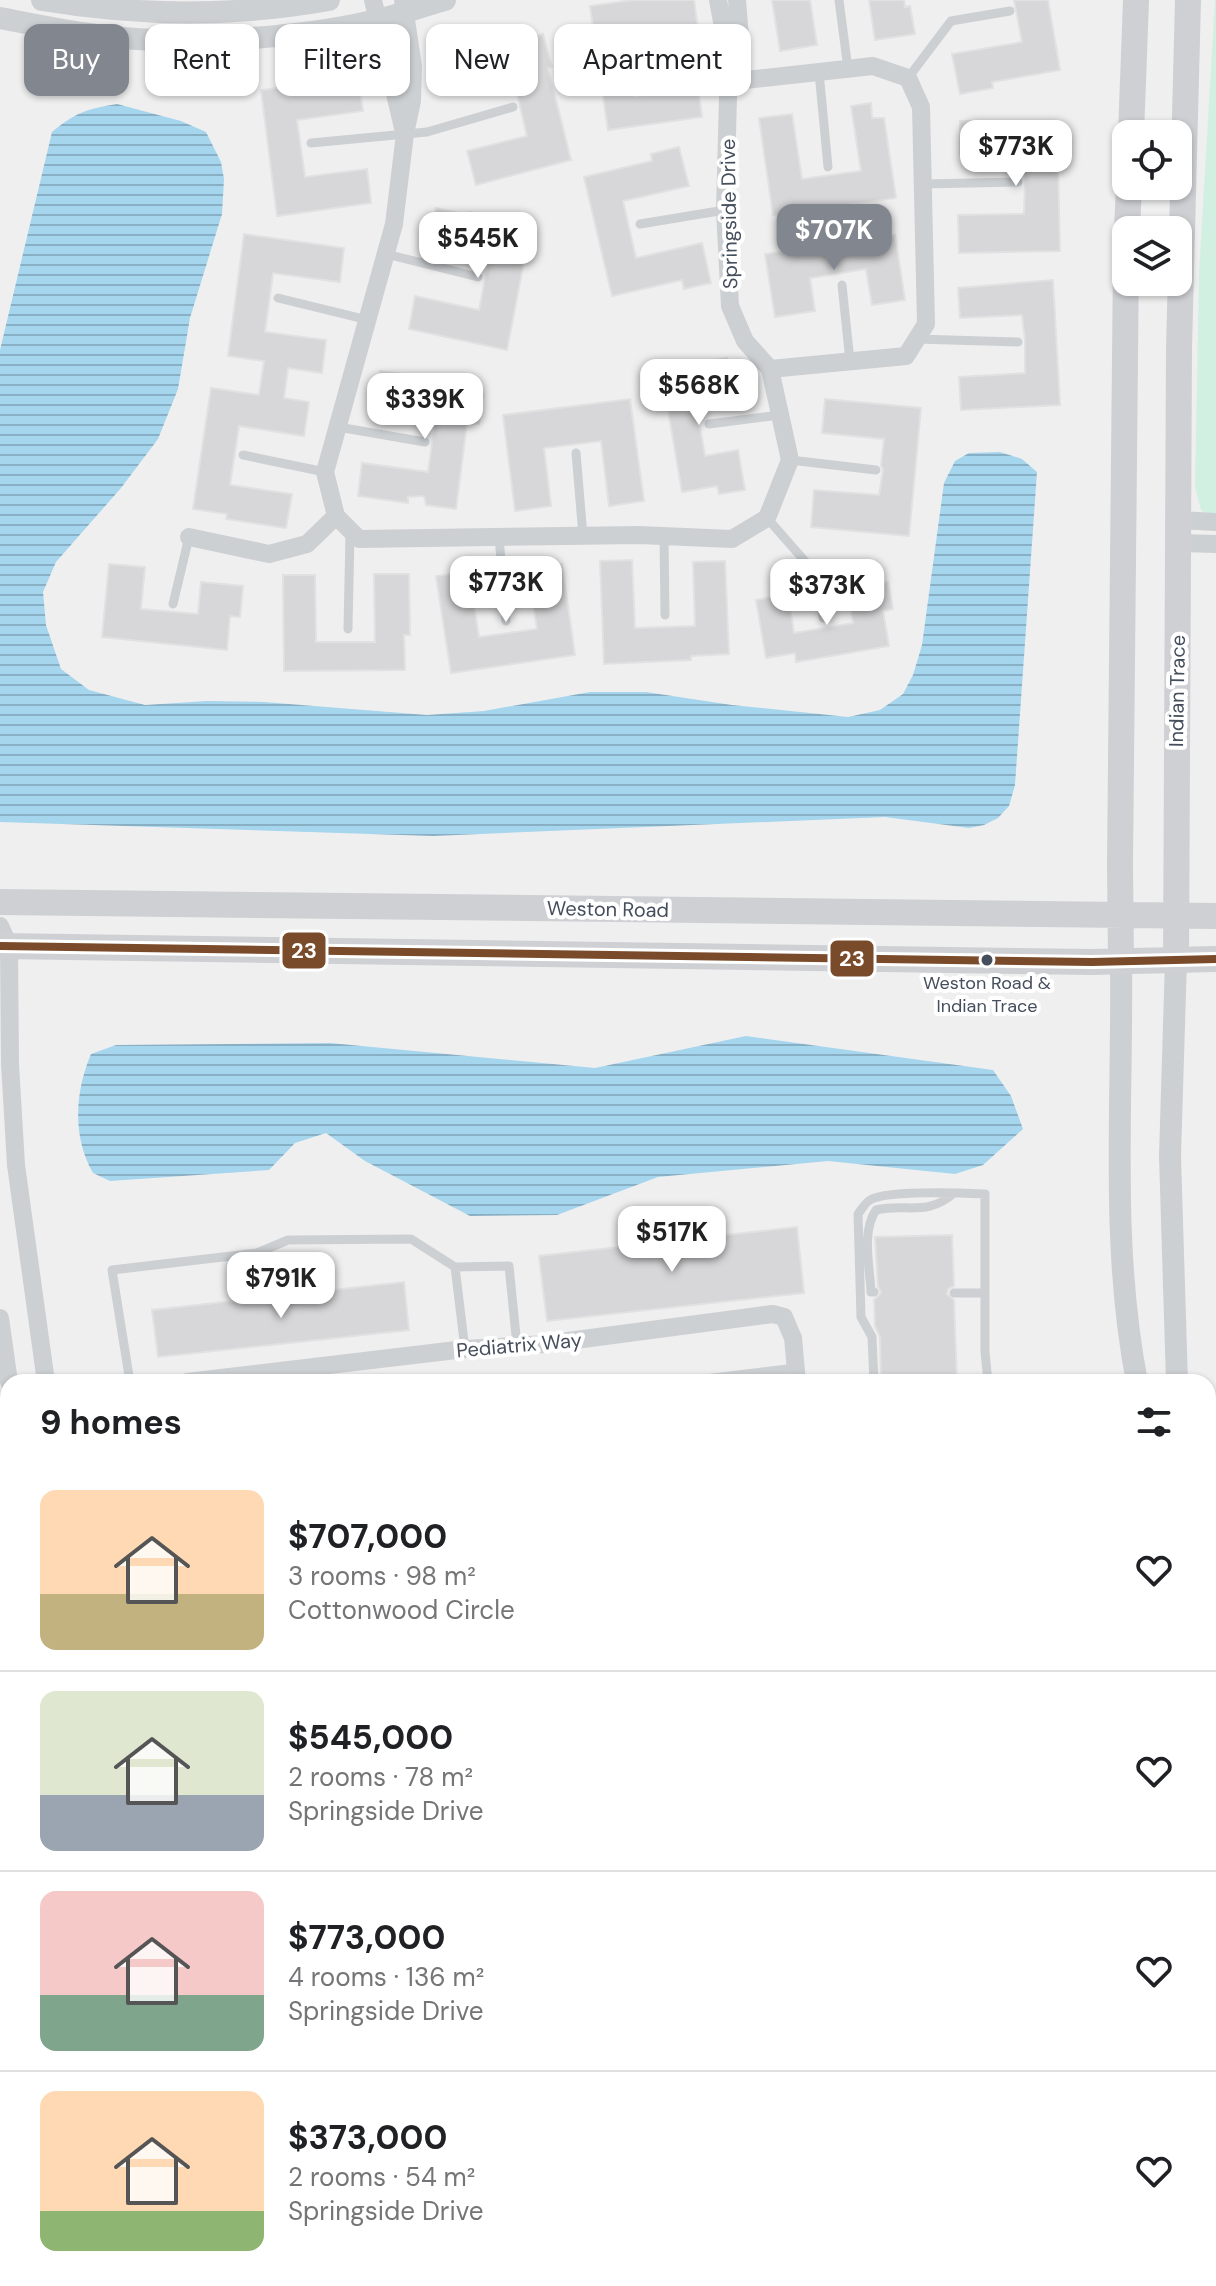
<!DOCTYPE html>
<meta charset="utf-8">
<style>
:root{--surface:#fff;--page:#f6f6f6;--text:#202124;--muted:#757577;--line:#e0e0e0;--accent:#81868f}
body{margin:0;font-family:"DM Sans",sans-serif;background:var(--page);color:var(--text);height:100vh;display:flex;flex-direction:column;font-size:30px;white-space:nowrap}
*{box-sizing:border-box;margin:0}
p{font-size:26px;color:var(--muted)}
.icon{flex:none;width:44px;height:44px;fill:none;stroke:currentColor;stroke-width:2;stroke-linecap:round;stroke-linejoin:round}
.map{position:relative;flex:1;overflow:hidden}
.details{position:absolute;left:0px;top:1374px;width:1216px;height:912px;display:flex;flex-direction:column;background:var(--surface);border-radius:24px 24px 0 0;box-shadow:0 2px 6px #0004}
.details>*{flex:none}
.top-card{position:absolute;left:24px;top:24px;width:800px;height:72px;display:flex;gap:16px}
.fabs{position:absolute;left:1112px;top:120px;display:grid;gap:16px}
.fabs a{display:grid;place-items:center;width:80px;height:80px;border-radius:16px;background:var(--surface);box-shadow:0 2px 6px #0004;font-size:40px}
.price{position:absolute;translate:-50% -68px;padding:0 18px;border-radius:16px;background:#fff;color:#222;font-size:26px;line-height:52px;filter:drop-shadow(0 2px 4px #0008)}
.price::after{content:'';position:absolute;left:50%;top:48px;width:24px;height:18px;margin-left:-12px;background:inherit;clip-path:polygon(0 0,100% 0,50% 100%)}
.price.on{background:var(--accent);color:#fff}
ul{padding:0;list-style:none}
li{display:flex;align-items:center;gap:24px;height:200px;padding:0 40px}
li+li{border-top:2px solid var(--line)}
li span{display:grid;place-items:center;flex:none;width:224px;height:160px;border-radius:16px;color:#555}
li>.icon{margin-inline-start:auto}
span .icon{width:96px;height:96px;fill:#fffc;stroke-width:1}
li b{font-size:34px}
h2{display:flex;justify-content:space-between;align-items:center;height:96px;padding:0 40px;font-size:34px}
.pill{padding:0 28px;border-radius:16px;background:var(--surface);box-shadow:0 2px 6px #0004;font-size:28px;line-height:72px}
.pill.on{background:var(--accent);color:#fff}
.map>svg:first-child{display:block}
.park{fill:#d2f0e1}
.water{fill:url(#water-rules)}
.building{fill:#d7d7d9;stroke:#e1e1e2;stroke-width:2}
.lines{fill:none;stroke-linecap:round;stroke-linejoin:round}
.service{stroke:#cdd0d3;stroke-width:9}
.minor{stroke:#cdd0d3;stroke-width:18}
.tertiary{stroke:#cdd0d3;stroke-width:22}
.secondary{stroke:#ced0d4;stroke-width:26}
.bus-1-casing{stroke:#fff;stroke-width:14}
.bus-1{stroke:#7a4b2a;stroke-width:8}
.bus-dot{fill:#454e5c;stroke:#fff;stroke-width:3}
.labels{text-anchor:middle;stroke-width:8;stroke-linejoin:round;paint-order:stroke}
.bus-label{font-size:18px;fill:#454e5c;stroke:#fff}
.street-label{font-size:20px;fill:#454e5c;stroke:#fff}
.line-badge{stroke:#fff;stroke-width:3}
.badge-label{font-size:22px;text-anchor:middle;font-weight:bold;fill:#fff}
</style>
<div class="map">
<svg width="1216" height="2286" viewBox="0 0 1216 2286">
<defs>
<pattern id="water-rules" width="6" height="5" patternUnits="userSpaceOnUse" patternTransform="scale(2)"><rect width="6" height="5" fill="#a6d5ee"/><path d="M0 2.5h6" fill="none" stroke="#89afc4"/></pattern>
</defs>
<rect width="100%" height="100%" fill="#f0efef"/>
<!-- park -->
<path class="park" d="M1215,0H1216V522L1201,510L1195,487L1199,273Z"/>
<!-- water -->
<path class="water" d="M117,104L181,121L206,132L221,162L224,179L222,214L190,318L178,389L158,439L121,488L56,562L43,592L46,625L61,669L89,690L145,705L207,701L264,702L427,715L484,711L590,692H646L732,705L848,717L880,710L903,694L913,675L922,645L944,483L955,461L969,453L1000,452L1022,459L1037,472L1015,785L1009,806L998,818L984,825L969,828L885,817L433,836L0,822V350L52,132C76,112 87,109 117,104Z
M746,1036L993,1070L1011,1096L1023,1129L983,1165L955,1174L828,1161L658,1177L557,1215L470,1216L365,1161L326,1133L295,1143L269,1170L110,1181L93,1173C72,1136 75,1092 91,1054L116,1045L330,1043L595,1068Z"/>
<!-- building -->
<path class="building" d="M633,0H694L698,29L627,39L635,96L698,87L702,117L608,130L590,6Z
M772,0H810L817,45L780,51Z
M869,0H904L905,7L910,6L915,34L875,40Z
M1014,0H1048L1060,70L992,82L993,88L960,94L952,54L1022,42Z
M543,34L552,67L548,68L571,160L476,185L467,151L527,136L520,106L513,79L449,95L442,65L479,55L478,51Z
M358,77L363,111L297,120L305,177L367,169L371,203L277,216L261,90Z
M871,103L872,118H884L896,198L773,215L759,118L792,114L802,179L861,171L851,106Z
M960,121L1057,122L1060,251L959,253L958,215L1024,214L1025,183L1023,157L960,154Z
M679,147L689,186L623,201L636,258L702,243L711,283L684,289L682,280L612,296L584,177L652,161L651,154Z
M436,208L468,215L469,212L531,225L507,350L409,329L415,296L479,310L490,253L430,240Z
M244,234L344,248L340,282L273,273L265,332L326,340L322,373L288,368L284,398L309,402L304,436L239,426L230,485L292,494L286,528L226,519L227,514L193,509L211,388L259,395L264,361L228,356Z
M895,235L905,300L872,305L866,269L810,278L815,311L775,317L765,254Z
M1053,280L1060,405L961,410L959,377L1025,373V341L1022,315L960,318L958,288Z
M727,358L733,391L695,398L705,456L738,450L745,490L719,494L717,486L682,492L661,369Z
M380,371L439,379L437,388L483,394L479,424L467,423L456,509L426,505L424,496L408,497V503L358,496L362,463L428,472L436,415L376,407Z
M630,399L644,501L609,506L601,441L544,448L551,506L515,511L503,415Z
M825,399L921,408L909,536L811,527L814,490L879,495L883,470L881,465L884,439L822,433Z
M632,560L635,628L695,626L693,562L725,561L729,654L691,656V660L604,664L600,561Z
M109,564L145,567L141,609L198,614L201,582L243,586L240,617L230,616L227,650L102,637Z
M562,564L575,655L451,673L436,576L469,572L479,637L537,629L528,569Z
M374,574H409L410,635H404L405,670L284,671L283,575H315L316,642H375Z
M888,582L893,609L883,611L889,646L796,662L795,653L766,658L756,600L788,594L794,633L853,623L848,589Z
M797,1227L804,1293L547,1321L539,1256Z
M952,1235L954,1286L948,1289L947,1294L954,1300L957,1382H881L880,1337L875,1326L874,1300L881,1293L878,1286L875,1237Z
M404,1282L409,1330L158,1357L152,1310Z"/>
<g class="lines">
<!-- service -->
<path class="service" d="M839,0L848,69
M642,63L729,60
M819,72L828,167
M908,78L951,21L1010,11
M311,143L427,132L513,107
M923,184L1018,182
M640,224L725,210
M386,254L478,277
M842,285L850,361
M278,298L368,320
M916,339L1018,342
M709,424L780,415
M338,427L425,442
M576,453L583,536
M243,455L325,472
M790,460L876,470
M767,518L817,575L823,618
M664,536L665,615
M499,537L506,621
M173,604L189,537
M348,629L350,534
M455,1267L509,1266L517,1346
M874,1292H871C870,1267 861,1232 876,1210C906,1203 927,1217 954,1193
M954,1293H985
M130,1382L112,1270L257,1253L288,1240L411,1239L455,1267L465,1349
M680,1382L796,1368
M874,1382L872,1337L861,1317L858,1214C862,1209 865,1203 870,1200C887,1190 963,1193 985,1194V1352L988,1382
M0,1829L8,1832
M863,2278L867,2286
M1159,2278L1164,2286
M162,2286V2278
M1001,2286L1043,2278
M1128,2286V2278"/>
<!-- minor -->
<path class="minor" d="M373,0L403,128
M403,0L413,66L412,101L405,134L394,224L325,472L336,516L359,539L639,535L732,539L767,518L790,460L770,369L745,341L730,306L725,210L729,60
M718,0L729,60L740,37L737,0
M728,82L873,66L908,78L921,107L926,324L906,356L770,369
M1179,520L1216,522
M189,537L269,554L307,544L336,516
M1179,543L1216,544
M0,926L9,946L10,1064L16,1165L46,1382
M0,1318L9,1382
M187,1382L465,1349L545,1344L773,1314L784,1317L793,1338L797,1382
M0,1482L8,1450
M0,1594L8,1578
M0,1697L8,1704
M1208,2141L1216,2139
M228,2286L229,2278
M729,2286L747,2278"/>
<!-- tertiary -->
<path class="tertiary" d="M42,0C137,16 234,17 329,0
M0,18C52,28 104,39 157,40C226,42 314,36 381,19C402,14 423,6 445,0
M1176,960L1170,1156L1177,1382
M1121,961C1123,1102 1110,1243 1137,1382
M1208,1652L1216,1683"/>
<!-- secondary -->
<path class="secondary" d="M1131,134L1136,0
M1127,230L1129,186
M0,902L1216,916
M0,946L1092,962L1216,959
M1176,960L1179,349L1188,0
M1121,961L1120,864L1126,258"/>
<!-- bus-1 casing -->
<g class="bus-1-casing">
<path id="bus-1" d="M0,946L1092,962L1216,959"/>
</g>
<!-- bus-1 -->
<use href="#bus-1" class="bus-1"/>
</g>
<!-- markers -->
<circle class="bus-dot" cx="987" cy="960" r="7"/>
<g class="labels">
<!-- bus labels -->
<g class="bus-label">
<text x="987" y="989">Weston Road &amp;<tspan x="987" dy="23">Indian Trace</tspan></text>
</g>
<!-- street labels -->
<g class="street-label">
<text transform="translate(729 214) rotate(-91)" y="7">Springside Drive</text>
<text transform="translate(1177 691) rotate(-89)" y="7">Indian Trace</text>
<text transform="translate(608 909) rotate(1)" y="7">Weston Road</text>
<text transform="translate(519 1345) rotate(-5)" y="7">Pediatrix Way</text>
</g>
</g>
<g class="line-badge">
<rect x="281" y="931" width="46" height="39" rx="8" fill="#7a4b2a"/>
<rect x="829" y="939" width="46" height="39" rx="8" fill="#7a4b2a"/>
</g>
<g class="badge-label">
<text x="304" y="958">23</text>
<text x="852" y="966">23</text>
</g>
</svg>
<div class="fabs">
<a><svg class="icon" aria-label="locate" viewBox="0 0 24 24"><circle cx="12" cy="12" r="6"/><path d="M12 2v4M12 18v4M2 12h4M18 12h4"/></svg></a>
<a><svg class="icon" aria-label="layers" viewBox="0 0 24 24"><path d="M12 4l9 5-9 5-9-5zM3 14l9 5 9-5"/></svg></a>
</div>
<b class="price" style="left:1016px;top:188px">$773K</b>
<b class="price on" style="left:834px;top:272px">$707K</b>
<b class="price" style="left:478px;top:280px">$545K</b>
<b class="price" style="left:699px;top:427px">$568K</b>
<b class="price" style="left:425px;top:441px">$339K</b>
<b class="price" style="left:506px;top:624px">$773K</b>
<b class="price" style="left:827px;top:627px">$373K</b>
<b class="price" style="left:672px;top:1274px">$517K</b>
<b class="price" style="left:281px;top:1320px">$791K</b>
<div class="top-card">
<a class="pill on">Buy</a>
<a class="pill">Rent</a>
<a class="pill">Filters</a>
<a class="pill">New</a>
<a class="pill">Apartment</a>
</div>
<section class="details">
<h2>9 homes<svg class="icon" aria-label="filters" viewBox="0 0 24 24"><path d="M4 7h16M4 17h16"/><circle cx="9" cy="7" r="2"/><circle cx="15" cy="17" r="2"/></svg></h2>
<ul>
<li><span style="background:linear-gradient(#ffd9b3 65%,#c2b280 0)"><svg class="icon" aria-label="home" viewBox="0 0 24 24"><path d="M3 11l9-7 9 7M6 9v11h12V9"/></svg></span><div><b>$707,000</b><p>3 rooms · 98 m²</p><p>Cottonwood Circle</p></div><svg class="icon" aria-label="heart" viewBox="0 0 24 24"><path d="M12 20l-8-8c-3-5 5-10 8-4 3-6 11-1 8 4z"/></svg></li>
<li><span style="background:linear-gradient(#dfe7d0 65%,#9aa5b1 0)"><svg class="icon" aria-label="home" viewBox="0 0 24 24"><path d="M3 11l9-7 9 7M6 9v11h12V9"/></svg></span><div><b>$545,000</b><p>2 rooms · 78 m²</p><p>Springside Drive</p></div><svg class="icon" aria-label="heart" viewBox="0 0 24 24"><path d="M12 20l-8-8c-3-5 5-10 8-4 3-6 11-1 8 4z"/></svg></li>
<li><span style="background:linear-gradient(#f6c9c9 65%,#7fa58c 0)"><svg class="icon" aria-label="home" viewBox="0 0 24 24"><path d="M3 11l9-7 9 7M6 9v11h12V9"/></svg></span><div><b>$773,000</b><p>4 rooms · 136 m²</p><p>Springside Drive</p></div><svg class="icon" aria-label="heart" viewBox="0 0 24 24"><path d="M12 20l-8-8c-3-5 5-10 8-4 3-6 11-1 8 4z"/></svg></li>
<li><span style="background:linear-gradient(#ffd9b3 75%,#8fb573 0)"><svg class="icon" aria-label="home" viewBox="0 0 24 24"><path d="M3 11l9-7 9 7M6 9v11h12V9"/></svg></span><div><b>$373,000</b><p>2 rooms · 54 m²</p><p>Springside Drive</p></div><svg class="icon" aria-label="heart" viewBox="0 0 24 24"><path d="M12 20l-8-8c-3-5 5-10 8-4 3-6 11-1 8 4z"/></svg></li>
</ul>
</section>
</div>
